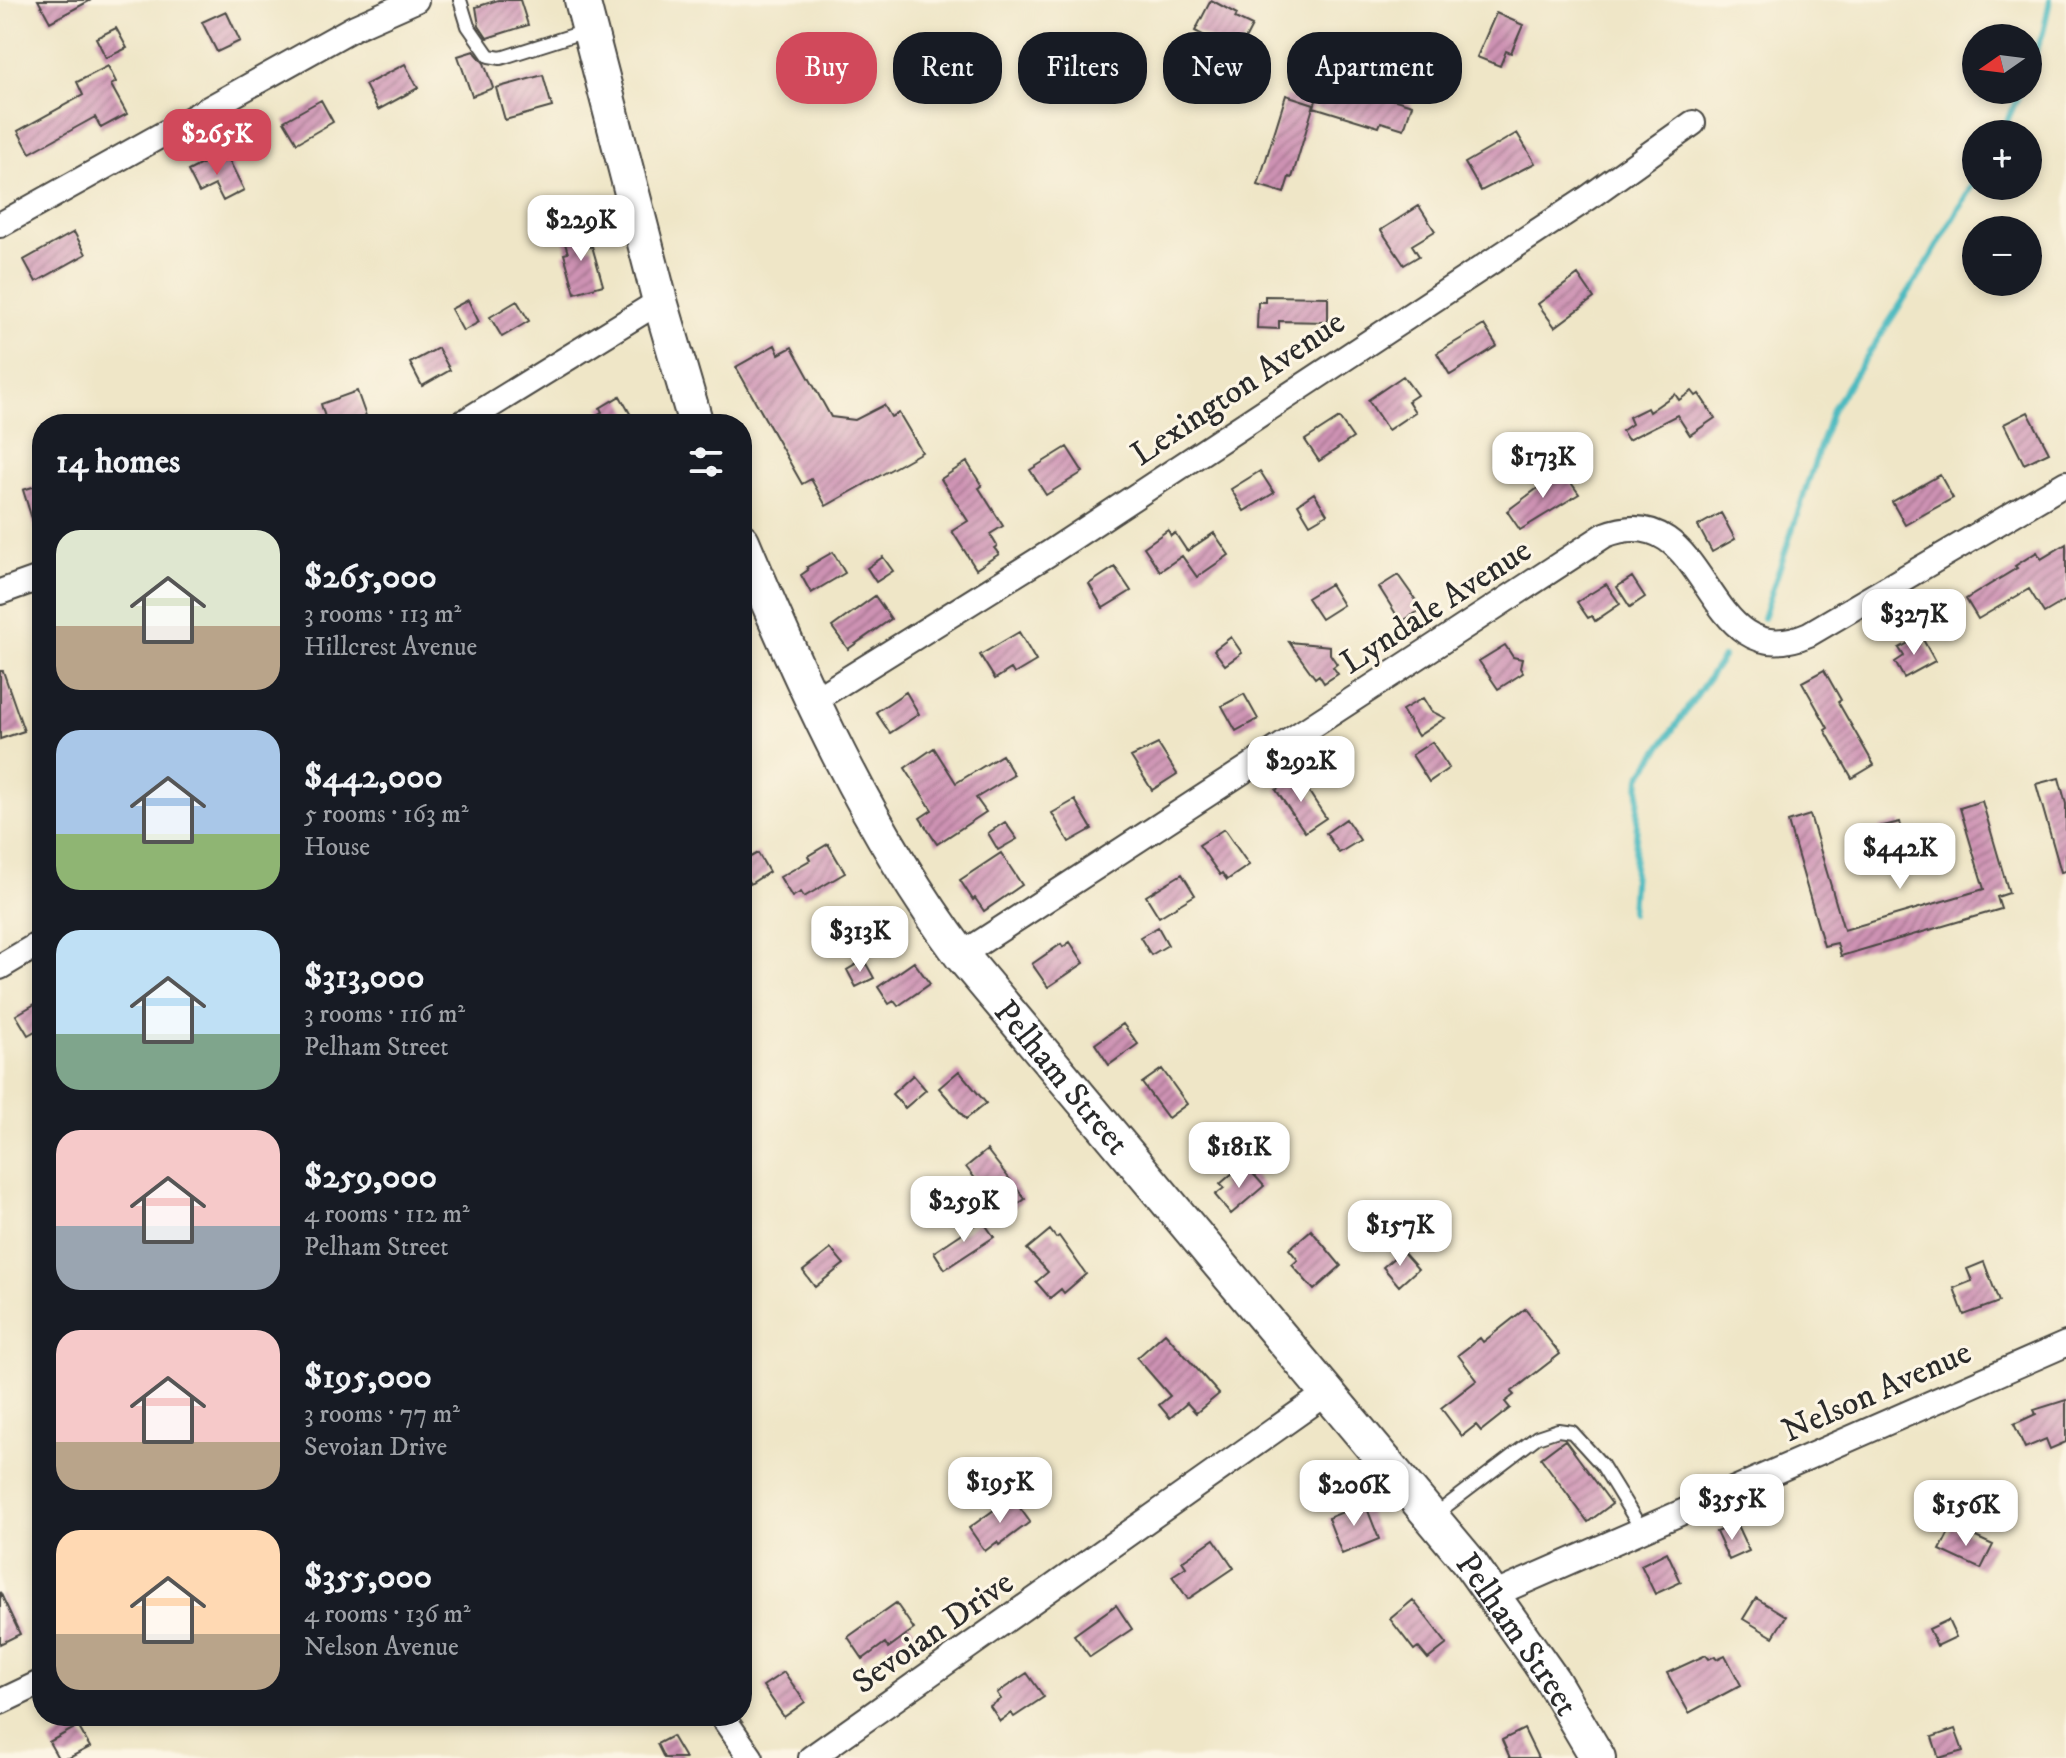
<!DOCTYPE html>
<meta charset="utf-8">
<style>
:root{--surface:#171b24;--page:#242831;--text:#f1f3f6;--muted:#9ea1a6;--accent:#d1495b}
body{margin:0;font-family:"IM FELL DW Pica",serif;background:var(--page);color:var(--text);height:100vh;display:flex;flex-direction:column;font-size:30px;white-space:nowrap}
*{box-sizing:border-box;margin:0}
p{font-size:26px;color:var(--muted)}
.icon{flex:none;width:44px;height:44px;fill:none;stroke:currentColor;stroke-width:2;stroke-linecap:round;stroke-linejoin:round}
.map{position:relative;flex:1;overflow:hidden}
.details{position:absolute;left:32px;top:414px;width:720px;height:1312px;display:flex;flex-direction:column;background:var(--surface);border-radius:32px;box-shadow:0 4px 12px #0003}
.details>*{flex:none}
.top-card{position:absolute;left:776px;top:32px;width:760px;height:72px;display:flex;gap:16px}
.needle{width:52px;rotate:256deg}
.fabs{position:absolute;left:1962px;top:24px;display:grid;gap:16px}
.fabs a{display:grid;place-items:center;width:80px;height:80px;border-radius:50%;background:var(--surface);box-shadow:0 4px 12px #0003;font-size:40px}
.price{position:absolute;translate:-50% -68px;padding:0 18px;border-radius:16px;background:#fff;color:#222;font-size:26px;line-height:52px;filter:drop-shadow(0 2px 4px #0008)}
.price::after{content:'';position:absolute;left:50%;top:48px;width:24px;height:18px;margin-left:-12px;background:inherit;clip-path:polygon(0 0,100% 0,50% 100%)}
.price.on{background:var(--accent);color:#fff}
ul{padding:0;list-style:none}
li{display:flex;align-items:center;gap:24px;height:200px;padding:0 24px}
li span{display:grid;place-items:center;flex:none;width:224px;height:160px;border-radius:24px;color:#555}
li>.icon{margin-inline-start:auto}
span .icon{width:96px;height:96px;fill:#fffc;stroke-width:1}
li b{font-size:34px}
h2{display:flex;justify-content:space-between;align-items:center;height:96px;padding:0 24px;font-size:34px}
.chip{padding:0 28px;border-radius:32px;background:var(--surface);box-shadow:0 4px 12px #0003;font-size:28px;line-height:72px}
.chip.on{background:var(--accent);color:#fff}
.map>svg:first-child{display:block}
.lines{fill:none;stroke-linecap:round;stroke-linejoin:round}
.stream{stroke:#4bbac0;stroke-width:6}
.building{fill:url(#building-hatch)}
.lane-casing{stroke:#484742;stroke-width:16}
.street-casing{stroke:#484742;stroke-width:28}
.secondary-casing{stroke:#484742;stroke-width:38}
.lane{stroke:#fff;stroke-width:12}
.street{stroke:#fff;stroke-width:24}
.secondary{stroke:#fff;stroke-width:34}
.labels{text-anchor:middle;stroke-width:6;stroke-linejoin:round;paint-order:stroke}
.street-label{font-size:34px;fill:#2b2b2b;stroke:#fcf5e5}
</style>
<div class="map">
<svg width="2066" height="1758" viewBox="0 0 2066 1758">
<defs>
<pattern id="building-hatch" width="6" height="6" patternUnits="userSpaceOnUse" patternTransform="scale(2)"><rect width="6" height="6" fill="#cd92b3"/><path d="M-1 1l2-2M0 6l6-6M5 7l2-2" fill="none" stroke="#a77792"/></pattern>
</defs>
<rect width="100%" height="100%" fill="#fcf5e5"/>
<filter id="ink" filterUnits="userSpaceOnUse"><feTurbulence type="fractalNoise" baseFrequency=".0125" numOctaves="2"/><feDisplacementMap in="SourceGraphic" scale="16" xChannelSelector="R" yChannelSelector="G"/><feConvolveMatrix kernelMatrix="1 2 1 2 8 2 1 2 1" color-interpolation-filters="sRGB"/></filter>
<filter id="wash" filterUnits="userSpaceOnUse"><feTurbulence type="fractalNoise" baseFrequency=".006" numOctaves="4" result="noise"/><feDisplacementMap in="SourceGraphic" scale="32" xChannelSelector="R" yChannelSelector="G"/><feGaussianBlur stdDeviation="1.8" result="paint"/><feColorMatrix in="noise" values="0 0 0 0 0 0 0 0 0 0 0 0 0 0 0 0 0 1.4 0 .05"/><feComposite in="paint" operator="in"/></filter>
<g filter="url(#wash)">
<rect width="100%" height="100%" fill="#efe6c7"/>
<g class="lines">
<!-- stream -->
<path class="stream" d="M2028,73L2043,33L2050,0
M2001,134L2021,90
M1763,618L1832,410L1928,262L1976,178
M1631,913L1640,777L1723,657"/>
</g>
<g id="blocks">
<!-- building -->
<path class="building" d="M38,0H91L50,22Z
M498,0H520L528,25L487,38L479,26L476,7Z
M1211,0L1237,14L1235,18L1252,26L1238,53L1195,31Z
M226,11L240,41L217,52L202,22Z
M1496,13L1523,25L1511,53L1506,51L1500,66L1477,57Z
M116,28L127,48L106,58L96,38Z
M474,51L484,63L493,88L472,96L458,56Z
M405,64L418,88L378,110L365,85Z
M108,66L116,82L111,85L127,114L101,128L95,117L30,153L18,131L83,95L77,82Z
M543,75L552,107L505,120L496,88Z
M1323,78L1412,105L1404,129L1381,122L1379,127L1314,107Z
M1286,95L1314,104L1292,178L1289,177L1284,193L1258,185Z
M321,100L333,122L297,143L284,121Z
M1517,133L1535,163L1481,191L1465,163Z
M225,152L244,190L223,201L215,185L199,193L188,171Z
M1419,206L1435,231L1412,245L1419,256L1404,265L1381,230Z
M581,229L586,248L592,246L603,285L575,293L564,254L568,253L562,234Z
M74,232L86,254L36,282L24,260Z
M1578,275L1594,298L1555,327L1538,304Z
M1265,296L1328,297V322L1279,321V329L1257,328L1258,302H1265Z
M468,300L479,322L463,331L451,309Z
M517,301L529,321L502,337L490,317Z
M1484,325L1497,346L1450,375L1437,353Z
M775,345L779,354L792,347L831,417L855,420L884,405L891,417L899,413L922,452L826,506L811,479L802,484L736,367Z
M438,348L450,370L422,386L410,363Z
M1403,376L1417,395L1408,401L1415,412L1388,430L1368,400Z
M357,391L367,419L351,424H327L321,404Z
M1692,391L1696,396L1699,394L1715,418L1690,435L1677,415L1628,440L1622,431L1632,424L1629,417L1647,408L1649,412L1675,394L1679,400Z
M620,396L636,424H580L602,412L600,408Z
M2028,412L2049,452L2024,464L2004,424Z
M1339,418L1353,438L1319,461L1305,440Z
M1067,447L1083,472L1046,495L1030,470Z
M967,462L982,486L979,488L1003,526L990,534L997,546L994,548L999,554L976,569L952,531L968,521L941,479Z
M1562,470L1579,494L1520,530L1507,511Z
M1260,471L1274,493L1244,511L1231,489Z
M1940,475L1953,498L1905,525L1892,502Z
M39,485L42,495V538H38L23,490Z
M1314,493L1327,514L1310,524L1298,504Z
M1721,513L1735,539L1712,552L1698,526Z
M1168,530L1171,536L1175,533L1187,551L1214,533L1229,555L1197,577L1182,556L1160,571L1144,547Z
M2066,544V600L2044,613L2029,589L1978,619L1966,599L2017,568L2015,566L2037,552L2041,559Z
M833,552L845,573L811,593L801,575L808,570L807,567Z
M883,557L893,571L876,582L867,568Z
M1115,567L1131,591L1103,608L1089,584Z
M1398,575L1422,609L1401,622L1379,587Z
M1632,577L1645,597L1630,607L1617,587Z
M1330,584L1343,605L1321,619L1307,598Z
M1606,584L1620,604L1595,621L1592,616L1588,618L1577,602Z
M875,596L891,619L848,649L832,627Z
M1019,632L1036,661L1014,674L1011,669L995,679L980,655Z
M1921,636L1935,661L1904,678L1895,662L1904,656L1899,648Z
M1231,637L1242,653L1225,665L1214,650Z
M1289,642L1330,646V654L1337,664L1333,667L1338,674L1324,683L1319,675L1315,678Z
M1505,645L1513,657L1522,659L1520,668L1523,673L1498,689L1479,661Z
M1824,670L1841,700L1838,702L1874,765L1852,778L1825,730L1828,728L1802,682Z
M0,671H3L24,731L0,739Z
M906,692L919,714L890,733L876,712Z
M1244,694L1258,719L1236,731L1222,706Z
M1423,698L1431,711L1445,718L1418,736L1402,710Z
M1432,742L1449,768L1429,782L1412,755Z
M1158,744L1177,774L1152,790L1131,757Z
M934,748L956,783L1002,755L1014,775L976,798L986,812L937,844L920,818L932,810L905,768Z
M1298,775L1326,818L1305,832L1276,790Z
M2059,778L2066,804V871L2061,872L2036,784Z
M1075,800L1092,829L1069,842L1052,813Z
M1982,801L2009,893L1997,897L2001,909L1841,956L1837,943L1824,946L1788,822L1810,815L1844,930L1984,889L1960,808Z
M1346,819L1360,840L1339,853L1326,833Z
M1005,822L1017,839L998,850L988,833Z
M1900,822L1905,845L1885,850L1879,827Z
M1224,829L1249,865L1227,880L1222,873L1220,875L1199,845Z
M828,844L845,873L804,897L801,892L792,897L780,877L810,860L808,856Z
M758,853L769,872L750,884L742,871V862Z
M1001,853L1022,885L984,911L975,898L973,900L960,880Z
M1182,874L1195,895L1159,917L1146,896Z
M1158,927L1168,945L1151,955L1140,937Z
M1070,942L1084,963L1048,987L1032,964L1061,944L1063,947Z
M864,960L874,978L856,987L847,970Z
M914,962L930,984L898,1006L894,1001L889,1004L878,987Z
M42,1000V1027L28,1035L16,1015Z
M1123,1024L1138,1044L1109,1065L1095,1044Z
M1162,1069L1187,1104L1168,1118L1142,1083Z
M959,1071L986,1103L966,1119L939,1088Z
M913,1075L926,1090L905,1108L892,1094Z
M987,1150L1025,1199L1004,1215L966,1167Z
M1247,1167L1264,1186L1231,1214L1215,1195L1224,1188L1220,1184L1234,1172L1237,1176Z
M982,1220L994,1237L945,1269L934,1252Z
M1050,1230L1056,1238L1059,1236L1086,1274L1064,1293L1061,1289L1050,1298L1036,1282L1048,1272L1027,1249Z
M1311,1230L1341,1266L1314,1290L1292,1265L1298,1260L1289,1249Z
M831,1249L844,1264L815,1287L803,1271Z
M1402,1251L1418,1269L1399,1286L1383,1267Z
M1984,1262L1999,1302L1964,1315L1954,1288L1972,1281L1967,1269Z
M1525,1309L1560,1354L1511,1392L1514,1395L1505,1402L1510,1408L1481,1431L1476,1425L1462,1436L1441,1408L1477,1380L1458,1355L1480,1338L1483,1342Z
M1165,1333L1219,1394L1196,1413L1187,1403L1170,1418L1159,1405L1170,1396L1137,1358Z
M2066,1400V1442L2050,1449L2046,1439L2025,1448L2014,1424L2036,1414L2034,1410Z
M1565,1440L1612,1504L1588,1522L1541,1458Z
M1012,1497L1030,1522L999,1545L997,1542L985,1551L969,1528Z
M1365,1503L1379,1539L1342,1554L1328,1518Z
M1736,1523L1749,1551L1729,1560L1716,1532Z
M1952,1526L1993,1545L1981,1569L1940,1550Z
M1214,1539L1234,1568L1188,1599L1172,1576L1186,1567L1182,1561Z
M1667,1552L1681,1582L1655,1594L1641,1565Z
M0,1592L20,1634L0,1644Z
M1756,1598L1786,1616L1773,1637L1743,1619Z
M1413,1600L1447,1644L1428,1659L1418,1647L1414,1650L1390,1619Z
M896,1603L914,1629L888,1648L885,1643L863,1659L848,1637Z
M1116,1605L1132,1629L1090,1657L1074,1635Z
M1948,1620L1956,1637L1937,1646L1929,1629Z
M1706,1655L1709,1659L1715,1656L1717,1659L1725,1655L1741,1685L1689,1713L1667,1673Z
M784,1672L805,1702L784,1717L763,1686Z
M1027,1673L1044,1697L1014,1717L1011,1713L1000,1721L990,1706L1001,1699L997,1693Z
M78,1726L90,1747L69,1758H58L49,1742Z
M1524,1729L1538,1758H1510L1502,1740Z
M1955,1729L1963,1751L1939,1758L1932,1737Z
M672,1736L685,1758H664L657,1744Z"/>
</g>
</g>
<g filter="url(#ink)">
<use href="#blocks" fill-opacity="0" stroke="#484742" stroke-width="2"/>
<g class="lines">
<!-- lane casing -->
<g class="lane-casing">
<path id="lane" d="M460,0L468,26L489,56L501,58L586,31
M1432,1517L1537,1437L1558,1430L1572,1432L1602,1465L1642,1530"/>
</g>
<!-- street casing -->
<g class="street-casing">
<path id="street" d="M0,225L355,27L416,0
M461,424L660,301
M0,592L42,577
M814,700L1048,554L1588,198L1693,123
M961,955L1605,535C1713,493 1700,681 1809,634L2066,483
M0,967L42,942
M1493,1595L2066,1344
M0,1702L42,1682
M722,1716L751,1758
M811,1758L1327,1393"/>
</g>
<!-- secondary casing -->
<g class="secondary-casing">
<g id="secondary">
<path d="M582,0L660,301L696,424"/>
<path id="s1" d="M742,541C802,684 868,830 961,955L1469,1562L1552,1680L1598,1758"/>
</g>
</g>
<!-- lane -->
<use href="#lane" class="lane"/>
<!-- street -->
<use href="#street" class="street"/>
<!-- secondary -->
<use href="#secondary" class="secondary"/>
</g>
</g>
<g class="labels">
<!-- street labels -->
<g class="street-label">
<text transform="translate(1237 387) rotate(-34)" y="12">Lexington Avenue</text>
<text transform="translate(1435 605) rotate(-33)" y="12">Lyndale Avenue</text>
<text dy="12" stroke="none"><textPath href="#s1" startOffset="628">Pelham Street</textPath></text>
<text transform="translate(1876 1390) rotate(-24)" y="12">Nelson Avenue</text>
<text transform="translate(932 1631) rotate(-35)" y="12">Sevoian Drive</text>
<text dy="12" stroke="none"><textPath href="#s1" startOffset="1348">Pelham Street</textPath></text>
</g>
</g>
</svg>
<div class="fabs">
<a><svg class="needle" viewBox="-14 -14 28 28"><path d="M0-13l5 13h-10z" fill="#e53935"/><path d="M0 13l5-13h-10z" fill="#9ea1a6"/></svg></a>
<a>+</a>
<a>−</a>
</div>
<b class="price on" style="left:217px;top:177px">$265K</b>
<b class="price" style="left:581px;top:263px">$229K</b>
<b class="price" style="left:1543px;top:500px">$173K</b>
<b class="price" style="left:1914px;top:657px">$327K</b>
<b class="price" style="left:1301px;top:804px">$292K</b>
<b class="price" style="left:1900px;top:891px">$442K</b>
<b class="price" style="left:860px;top:974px">$313K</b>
<b class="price" style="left:1239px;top:1190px">$181K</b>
<b class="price" style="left:964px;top:1244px">$259K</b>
<b class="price" style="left:1400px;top:1268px">$157K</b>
<b class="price" style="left:1000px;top:1525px">$195K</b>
<b class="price" style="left:1354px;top:1528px">$206K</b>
<b class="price" style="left:1732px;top:1542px">$355K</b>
<b class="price" style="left:1966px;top:1548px">$156K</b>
<div class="top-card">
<a class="chip on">Buy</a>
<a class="chip">Rent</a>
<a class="chip">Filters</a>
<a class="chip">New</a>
<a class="chip">Apartment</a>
</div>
<section class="details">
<h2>14 homes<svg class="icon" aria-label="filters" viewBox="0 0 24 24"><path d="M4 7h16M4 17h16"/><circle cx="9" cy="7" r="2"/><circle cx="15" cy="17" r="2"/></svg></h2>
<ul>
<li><span style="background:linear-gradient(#dfe7d0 60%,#b9a48a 0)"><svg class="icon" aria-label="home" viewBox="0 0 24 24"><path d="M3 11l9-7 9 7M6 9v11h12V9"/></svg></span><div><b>$265,000</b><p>3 rooms · 113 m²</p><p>Hillcrest Avenue</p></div></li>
<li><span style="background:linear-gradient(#a9c7e8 65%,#8fb573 0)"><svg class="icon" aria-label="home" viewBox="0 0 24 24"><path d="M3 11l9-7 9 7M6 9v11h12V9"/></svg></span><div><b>$442,000</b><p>5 rooms · 163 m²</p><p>House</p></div></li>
<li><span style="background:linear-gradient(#bfe0f5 65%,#7fa58c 0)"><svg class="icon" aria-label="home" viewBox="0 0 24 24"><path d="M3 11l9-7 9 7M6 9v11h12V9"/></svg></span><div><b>$313,000</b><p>3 rooms · 116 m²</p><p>Pelham Street</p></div></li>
<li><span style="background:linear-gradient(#f6c9c9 60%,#9aa5b1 0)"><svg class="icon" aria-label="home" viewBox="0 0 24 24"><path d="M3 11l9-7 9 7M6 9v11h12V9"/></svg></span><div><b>$259,000</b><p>4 rooms · 112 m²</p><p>Pelham Street</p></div></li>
<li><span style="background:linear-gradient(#f6c9c9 70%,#b9a48a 0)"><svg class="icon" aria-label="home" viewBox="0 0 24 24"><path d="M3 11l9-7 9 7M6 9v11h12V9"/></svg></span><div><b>$195,000</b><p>3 rooms · 77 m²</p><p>Sevoian Drive</p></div></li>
<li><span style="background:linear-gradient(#ffd9b3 65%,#b9a48a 0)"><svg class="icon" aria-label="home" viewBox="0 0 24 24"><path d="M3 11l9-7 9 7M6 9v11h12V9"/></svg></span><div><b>$355,000</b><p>4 rooms · 136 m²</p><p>Nelson Avenue</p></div></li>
</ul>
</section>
</div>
